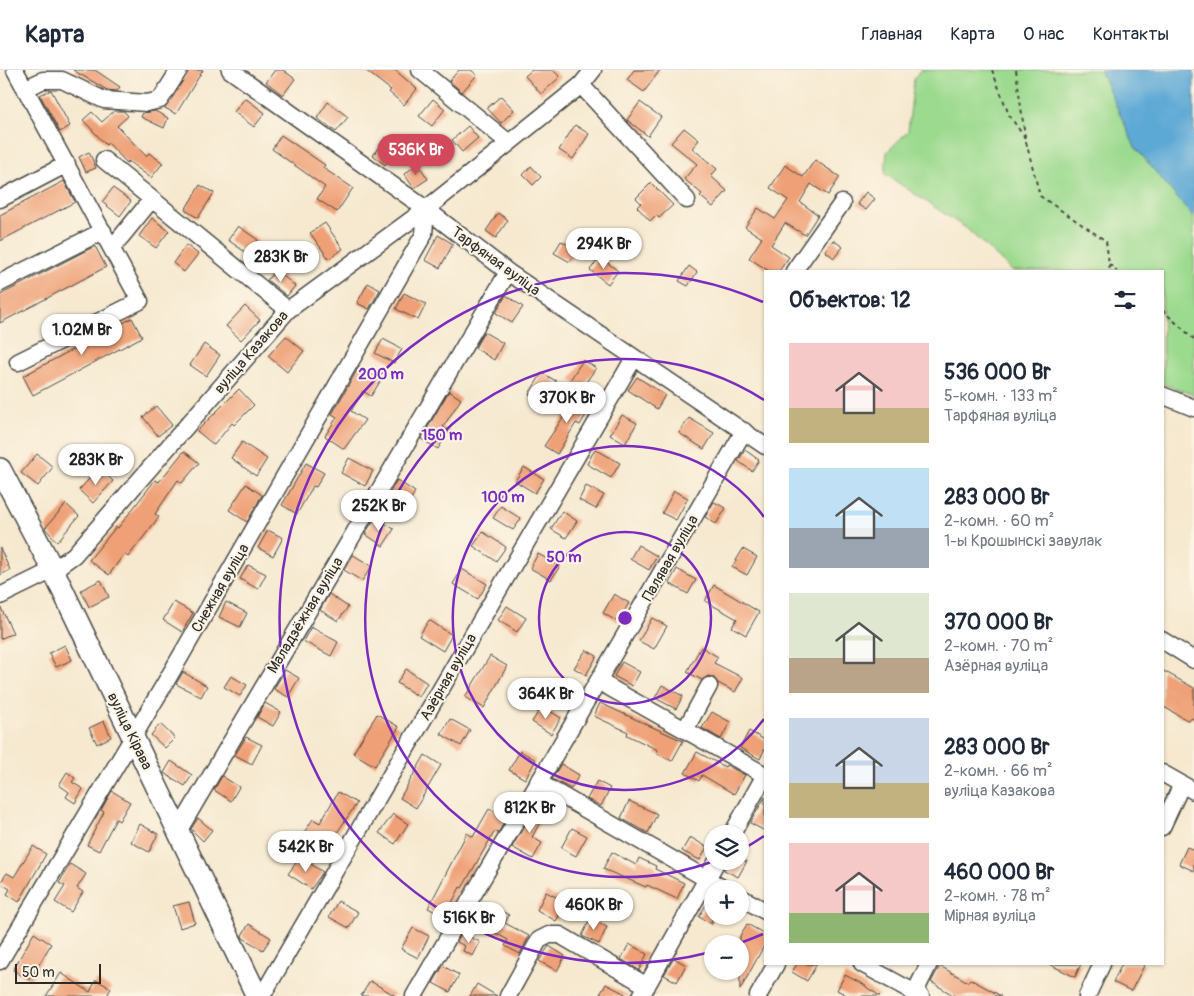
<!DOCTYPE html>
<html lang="ru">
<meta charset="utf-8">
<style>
:root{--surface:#fff;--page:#f2f2f3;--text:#1f2937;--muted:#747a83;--line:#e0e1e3;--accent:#d1495b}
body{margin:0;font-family:Pangolin,sans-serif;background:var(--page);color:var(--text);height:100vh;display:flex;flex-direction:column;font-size:19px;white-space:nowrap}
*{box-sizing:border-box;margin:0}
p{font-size:16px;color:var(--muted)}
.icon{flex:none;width:28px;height:28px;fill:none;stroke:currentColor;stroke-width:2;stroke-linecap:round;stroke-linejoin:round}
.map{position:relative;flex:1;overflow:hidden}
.drawer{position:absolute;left:764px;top:200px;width:400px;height:695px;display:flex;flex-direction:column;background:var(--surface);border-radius:0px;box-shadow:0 1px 4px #0004}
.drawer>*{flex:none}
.tools{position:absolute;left:704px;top:755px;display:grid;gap:10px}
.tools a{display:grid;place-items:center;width:45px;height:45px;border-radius:50%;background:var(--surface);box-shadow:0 1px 4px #0004;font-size:25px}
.scale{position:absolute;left:15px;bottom:12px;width:86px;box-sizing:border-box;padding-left:5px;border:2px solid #2b2b2b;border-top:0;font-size:14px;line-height:18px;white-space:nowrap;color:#2b2b2b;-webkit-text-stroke:4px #fcf5e5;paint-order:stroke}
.price{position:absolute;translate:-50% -42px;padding:0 11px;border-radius:18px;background:#fff;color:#222;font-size:16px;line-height:32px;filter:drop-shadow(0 1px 2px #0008)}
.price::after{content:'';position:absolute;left:50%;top:30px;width:15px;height:11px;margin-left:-8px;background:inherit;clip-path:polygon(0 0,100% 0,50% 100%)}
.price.on{background:var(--accent);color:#fff}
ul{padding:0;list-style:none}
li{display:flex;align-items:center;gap:15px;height:125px;padding:0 25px}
li span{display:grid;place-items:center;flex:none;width:140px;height:100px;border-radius:0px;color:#555}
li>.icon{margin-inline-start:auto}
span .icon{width:60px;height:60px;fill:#fffc;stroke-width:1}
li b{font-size:21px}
h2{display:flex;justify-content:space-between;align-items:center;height:60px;padding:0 25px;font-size:21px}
header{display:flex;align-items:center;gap:30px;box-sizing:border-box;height:70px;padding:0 25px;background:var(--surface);border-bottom:1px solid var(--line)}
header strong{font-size:24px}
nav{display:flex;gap:28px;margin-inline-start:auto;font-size:18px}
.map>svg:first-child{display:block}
.green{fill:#9cda8f;stroke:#64825d}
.water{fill:#5da9d5;stroke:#446a80}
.building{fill:#efa076}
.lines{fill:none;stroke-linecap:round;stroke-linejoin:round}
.minor-casing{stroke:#494844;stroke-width:19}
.major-casing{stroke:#494844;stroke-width:24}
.path{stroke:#494844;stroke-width:2;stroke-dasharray:4 4;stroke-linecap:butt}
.minor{stroke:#fff;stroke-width:16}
.major{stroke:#fff;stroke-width:21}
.ring{fill:none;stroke:#7b2cbf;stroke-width:2.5}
.labels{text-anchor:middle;stroke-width:4;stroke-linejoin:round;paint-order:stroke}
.street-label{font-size:15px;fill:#2b2b2b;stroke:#fcf5e5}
.centre{fill:#7b2cbf;stroke:#fcf5e5;stroke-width:2.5}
.ring-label{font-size:15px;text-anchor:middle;font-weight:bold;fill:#7b2cbf;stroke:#fcf5e5;stroke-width:4;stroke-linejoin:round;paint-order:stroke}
</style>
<header>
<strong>Карта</strong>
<nav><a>Главная</a><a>Карта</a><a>О нас</a><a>Контакты</a></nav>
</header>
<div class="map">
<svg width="1194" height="926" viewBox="0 0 1194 926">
<rect width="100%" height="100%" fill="#fcf5e5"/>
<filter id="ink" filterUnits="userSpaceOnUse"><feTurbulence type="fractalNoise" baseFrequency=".02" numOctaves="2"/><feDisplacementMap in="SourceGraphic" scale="10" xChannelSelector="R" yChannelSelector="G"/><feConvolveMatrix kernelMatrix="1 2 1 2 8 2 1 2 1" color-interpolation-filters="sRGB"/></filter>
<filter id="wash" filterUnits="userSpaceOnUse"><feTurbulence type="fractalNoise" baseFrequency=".0096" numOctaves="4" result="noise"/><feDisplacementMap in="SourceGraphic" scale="20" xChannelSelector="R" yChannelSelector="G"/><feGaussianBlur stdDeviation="1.12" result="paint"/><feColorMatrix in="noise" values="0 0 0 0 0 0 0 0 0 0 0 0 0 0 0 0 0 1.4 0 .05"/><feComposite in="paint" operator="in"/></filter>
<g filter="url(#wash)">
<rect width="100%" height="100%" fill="#f6e9d0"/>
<!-- green -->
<path class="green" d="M920,0H1100L1135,77L1194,148V325L1163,314L1162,201H1012L966,158L885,104L887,82L908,61L914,9Z"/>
<!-- water -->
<path class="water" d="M1100,0H1194V148L1135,77Z"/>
<g id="blocks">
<!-- building -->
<path class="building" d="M73,0H95L120,17L117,21L107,20Z
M189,0H203L176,44L165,38Z
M275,0H283L295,9L283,25L266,12Z
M365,0H395L417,19L404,35L389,22L391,20Z
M459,0H471L477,5L462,22L449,11Z
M532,0H553L560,7L541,24L525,6Z
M634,0H660L644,22L627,10Z
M51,20L70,56L60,62L40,25Z
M501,26L514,40L501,53L487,38Z
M245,28L265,43L254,57L234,42Z
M433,29L445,39L432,56L419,46Z
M328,32L348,47L336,62L317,48Z
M640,32L661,47L648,66L627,50Z
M114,41H124L128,46L117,56L146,86L149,83L163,93L151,108L128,91L127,93L108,73L106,75L83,50L92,42L102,52Z
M155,41L168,48L164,58L141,47L143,43Z
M575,55L589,64L573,89L559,80Z
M468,56L478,68L462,82L452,70Z
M684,58L699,70L692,78L717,99L711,106L727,121L713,137L700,126L702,124L684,109L697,94L671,73Z
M281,65L325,95L323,98L353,118L337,142L317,129L325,117L272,79Z
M386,67L398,77L385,95L373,85Z
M89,82L96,98L86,102L79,87Z
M815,90L840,107L828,125L811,114L800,132L818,145L805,165L785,153L771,175L789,187L779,201H769L749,188L762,168L745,157L758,138L775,149L788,130L770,118L785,95L803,107Z
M418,94L428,109L414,118L404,104Z
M531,96L541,107L533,115L523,105Z
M64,111L75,132L0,171V145Z
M651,113L673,135L659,148L656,145L650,151L637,137L641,133L636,128Z
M200,115L214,123L198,148L185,140Z
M113,118L131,131L120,146L102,132Z
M866,122L875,129L866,140L857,134Z
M498,143L508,150L496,168L486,161Z
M152,148L169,161L156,178L139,166Z
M325,153L343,179L329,189L310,163Z
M238,156L258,170L248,184L228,170Z
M438,165L453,174L440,198L425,190Z
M833,170L843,177L834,188L825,181Z
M561,171L577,179L570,192L554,183Z
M186,175L198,184L184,202L173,193Z
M95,176L106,197L0,253V225Z
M600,187L618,201L608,214L590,200Z
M689,196L697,202L688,216L679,211Z
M276,200L295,216L287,226L267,210Z
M368,213L380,220L369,239L357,233Z
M404,223L426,234L418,250L396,239Z
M506,225L523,237L512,253L496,243Z
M245,236L260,250L241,270L226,256Z
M132,248L142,267L33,325L23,306Z
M484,262L503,273L494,290L475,278Z
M286,266L304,281L287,302L268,286Z
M383,269L402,279L394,293L375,283Z
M204,274L220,285L206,306L190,295Z
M583,290L596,298L582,318L570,310Z
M359,297L381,310L371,326L363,321L351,341L365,350L344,379L325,366L337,347L332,344Z
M542,303L556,311L544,332L529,324Z
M637,307L665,325L657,339L628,320Z
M239,319L254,335L234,355L232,353L214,375L197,361Z
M449,321L461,329L443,357L449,361L438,379L421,369Z
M572,327L590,338L580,355L576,353L557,384L544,376L564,346L562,345Z
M156,336L172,355L158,366L143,347Z
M622,345L637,353L625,374L610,365Z
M689,348L714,363L704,379L679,363Z
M242,372L267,389L256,406L231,388Z
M595,379L620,393L611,408L587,394Z
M745,380L759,390L752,401L738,391Z
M184,381L199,393L182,413L178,410L155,444L159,447L128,487L124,484L109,505L89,490L116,457L118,458L155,410L159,412Z
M37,384L53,397L38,416L21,403Z
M349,388L373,401L365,416L341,403Z
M306,393L324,403L316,417L313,416L297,444L282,435Z
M524,397L544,409L535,423L515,411Z
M99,398L113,411L93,433L79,420Z
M397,410L415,422L406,437L388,426Z
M246,414L262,425L247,452L229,440Z
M586,416L604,425L596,439L579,430Z
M674,421L688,428L676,450L662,443Z
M714,432L726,438L716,454L705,447Z
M66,434L79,446L57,472L45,458Z
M501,436L521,449L513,460L493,448Z
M562,441L577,451L566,468L551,459Z
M375,448L394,459L383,476L365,464Z
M268,460L283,468L273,486L258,478Z
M483,462L506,477L496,491L473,476Z
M638,475L657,486L649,500L630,489Z
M0,478L10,500L0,505Z
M743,479L757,487L747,505L732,497Z
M538,484L560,496L551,510L530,498Z
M353,485L372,496L362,511L344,500Z
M248,495L266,504L258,519L240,509Z
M462,499L487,514L478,529L453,514Z
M677,499L696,510L688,524L669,513Z
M101,510L109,527L89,537L81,520Z
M714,515L759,542L746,565L732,557L737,549L705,531Z
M329,524L348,537L338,551L320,540Z
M614,524L629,533L618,552L603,543Z
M174,532L193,543L182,562L163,550Z
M226,532L247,543L240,557L219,547Z
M0,536L13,563L0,569Z
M507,536L526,548L517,562L498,550Z
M652,548L667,556L654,579L639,571Z
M429,550L452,565L443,581L419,566Z
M311,557L338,572L331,586L303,571Z
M65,575L72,590L56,597L49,583Z
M701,577L718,587L714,593L743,608L735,622L718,613L713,607L708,606L702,610L687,602Z
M586,580L597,586L586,605L574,598Z
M490,586L507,596L484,638L465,627Z
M622,592L640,602L632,616L614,606Z
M406,599L427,613L419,627L397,613Z
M285,600L299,608L288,627L274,619Z
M1162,600L1194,618V648L1187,650L1162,636Z
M183,602L207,616L201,627L176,614Z
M231,606L247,615L240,626L224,617Z
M557,608L575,619L568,632L549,621Z
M662,615L683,626L676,639L655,628Z
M265,633L281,642L273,656L257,647Z
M600,633L683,671L672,691L656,683L658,680L627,665L628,662L594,646Z
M542,636L561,648L551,664L532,652Z
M712,642L730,652L721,669L702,658Z
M377,644L399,657L375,696L353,683Z
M450,649L470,660L461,676L441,664Z
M104,651L111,667L97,674L89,658Z
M160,654L175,668L165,678L151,665Z
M749,661L765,670V678L760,689L740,678Z
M246,667L262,675L252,694L235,685Z
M520,681L536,690L525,709L509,700Z
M697,682L725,697L726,695L745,705L734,724L702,705L699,711L685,703Z
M425,685L441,695L416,738L400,728Z
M171,691L192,705L185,716L164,703Z
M561,694L579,705L571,719L552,709Z
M67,702L75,708L72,712L83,719L75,733L66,727L69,722L59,715Z
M222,706L239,717L231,731L214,720Z
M597,711L610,718L601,736L587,729Z
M112,721L130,732L119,751L116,749L99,781L87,775L104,742L101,740Z
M338,722L357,733L326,779L303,764L313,749L320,753Z
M765,727V761L750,753Z
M629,731L657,744L648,763L621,748Z
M537,735L547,740L532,767L542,773L533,789L512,777Z
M489,739L506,748L498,763L495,761L462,818L460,817L445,847L428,838L467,763L473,767Z
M393,744L408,754L395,774L379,763Z
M198,748L212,760L203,771L191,759Z
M140,754L158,764L149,782L131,772Z
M572,758L587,766L576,786L561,778Z
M690,767L707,777L700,790L682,781Z
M33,776L46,784L19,832L7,824L10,819L0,813L7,803L14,807Z
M1187,777L1194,780V801L1179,794Z
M612,782L636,795L639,788L656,796L655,799L684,813L677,829L647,815L646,817L603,799Z
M300,787L323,802L311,819L288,804Z
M729,791H747L738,807L724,800Z
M70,794L86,804L77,818L83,822L71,842L55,832L65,816L59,813Z
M546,822L566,832L556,851L537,840Z
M712,824V854L699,847Z
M338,831L358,842L349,858L329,847Z
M189,832L195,853L180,858L173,836Z
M492,836L509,845L505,853L529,866L520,884L505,876L508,870L481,855Z
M590,849L607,857L599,874L582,866Z
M249,854L271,868L263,880L243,868L242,865Z
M747,854L765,864V874L740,920V866Z
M413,858L429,866L418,888L401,879Z
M34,863L51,874L30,910L13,900Z
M462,863L480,872L473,886L463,881L465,876L457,872Z
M629,874L647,884L639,900L621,889Z
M549,876L565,886L557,901L539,891Z
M674,888L686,895L677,912L664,905Z
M797,894H817L807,911L792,902Z
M1049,894H1081L1075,907Z
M1122,894H1145L1131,921L1113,912Z
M443,896L459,905L450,922L433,913Z
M940,896L968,912L970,909L1001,926H955L931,912Z
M61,903L90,922L96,910L111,918L107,926H46Z
M845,905L866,916V917L880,926H848L837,920Z
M370,911L396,926H361Z
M477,914L497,926H470Z
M606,914L629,926H599Z"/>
</g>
</g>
<g filter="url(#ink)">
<use href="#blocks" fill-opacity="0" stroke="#494844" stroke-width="1"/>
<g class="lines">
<!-- minor casing -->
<g class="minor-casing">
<path id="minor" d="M15,0L140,231L18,292
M230,0L426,139L508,202L765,376
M420,0L509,73
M581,15L687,130
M25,19L43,10H62L104,30L147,33L160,30L179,0
M104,90L288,240
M0,129L67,94
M112,178L152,129
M794,201L842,133
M0,213L103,161
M1162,325L1194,338
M0,526L53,500L74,485L288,240L426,139L509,73L581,15L593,0
M1162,570L1194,590
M598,611L765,705
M685,660L709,616
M1162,703L1194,721
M538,712L724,819
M1162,757L1182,714
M179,760L508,202
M732,764L765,705
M740,827L765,841
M0,891L164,615L424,164L426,139
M862,894L921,926
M262,926L634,288
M414,926L744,361
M508,926L539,870L549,865H560L647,916
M641,926L717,791
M758,926L776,894
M913,926L929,894
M1087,926L1102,894"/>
</g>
<!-- major casing -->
<g class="major-casing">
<path id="major" d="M0,399L53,500L257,926"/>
</g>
<!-- path -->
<path class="path" d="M992,0L1009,45L1025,68L1040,126L1106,171L1110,201
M1016,0L1025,67
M1109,194L1117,201
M1162,240L1194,269"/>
<!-- minor -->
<use href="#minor" class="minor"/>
<!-- major -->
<use href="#major" class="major"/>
</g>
</g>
<!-- distance rings -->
<g class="ring">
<circle cx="625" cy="548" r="86"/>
<path d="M764 649A172 172 0 1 1 764 447"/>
<path d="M764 766A259 259 0 0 1 741 780M714 791A259 259 0 1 1 764 330"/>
<path d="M763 864A345 345 0 0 1 740 873M711 882A345 345 0 1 1 763 232"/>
</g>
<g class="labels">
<!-- street labels -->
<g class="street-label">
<text transform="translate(496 191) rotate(36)" y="5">Тарфяная вуліца</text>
<text transform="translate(251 282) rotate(-49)" y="5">вуліца Казакова</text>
<text transform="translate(670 488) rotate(-60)" y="5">Палявая вуліца</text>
<text transform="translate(220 518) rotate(-60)" y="5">Снежная вуліца</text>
<text transform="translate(305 545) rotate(-59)" y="5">Маладзёжная вуліца</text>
<text transform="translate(448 607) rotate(-60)" y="5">Азёрная вуліца</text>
<text transform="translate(130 661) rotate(64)" y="5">вуліца Кірава</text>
</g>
</g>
<circle cx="625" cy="548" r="8" class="centre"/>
<g class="ring-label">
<text x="381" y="309">200 m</text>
<text x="442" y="370">150 m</text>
<text x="503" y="432">100 m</text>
<text x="564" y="492">50 m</text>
</g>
</svg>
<div class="tools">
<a><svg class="icon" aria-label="layers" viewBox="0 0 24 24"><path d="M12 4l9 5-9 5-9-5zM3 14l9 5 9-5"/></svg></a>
<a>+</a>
<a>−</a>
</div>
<div class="scale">50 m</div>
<b class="price on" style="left:416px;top:106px">536K Br</b>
<b class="price" style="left:604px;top:200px">294K Br</b>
<b class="price" style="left:281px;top:213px">283K Br</b>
<b class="price" style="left:82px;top:286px">1.02M Br</b>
<b class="price" style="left:567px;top:354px">370K Br</b>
<b class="price" style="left:96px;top:416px">283K Br</b>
<b class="price" style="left:379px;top:462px">252K Br</b>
<b class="price" style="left:546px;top:650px">364K Br</b>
<b class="price" style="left:530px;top:764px">812K Br</b>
<b class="price" style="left:306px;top:803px">542K Br</b>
<b class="price" style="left:594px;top:861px">460K Br</b>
<b class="price" style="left:469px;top:874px">516K Br</b>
<section class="drawer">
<h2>Объектов: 12<svg class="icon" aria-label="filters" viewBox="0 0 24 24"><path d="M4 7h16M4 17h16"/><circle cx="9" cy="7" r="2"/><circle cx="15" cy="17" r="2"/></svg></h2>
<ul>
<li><span style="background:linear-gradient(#f6c9c9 65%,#c2b280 0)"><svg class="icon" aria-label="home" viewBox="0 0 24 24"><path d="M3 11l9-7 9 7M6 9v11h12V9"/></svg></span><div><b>536 000 Br</b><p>5-комн. · 133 m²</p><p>Тарфяная вуліца</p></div></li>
<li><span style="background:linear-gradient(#bfe0f5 60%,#9aa5b1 0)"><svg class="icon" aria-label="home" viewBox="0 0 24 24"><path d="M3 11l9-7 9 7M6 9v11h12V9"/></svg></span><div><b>283 000 Br</b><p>2-комн. · 60 m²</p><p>1-ы Крошынскі завулак</p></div></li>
<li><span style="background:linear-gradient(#dfe7d0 65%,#b9a48a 0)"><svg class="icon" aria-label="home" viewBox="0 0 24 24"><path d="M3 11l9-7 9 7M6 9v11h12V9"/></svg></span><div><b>370 000 Br</b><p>2-комн. · 70 m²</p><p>Азёрная вуліца</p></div></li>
<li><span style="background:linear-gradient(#c9d6e8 65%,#c2b280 0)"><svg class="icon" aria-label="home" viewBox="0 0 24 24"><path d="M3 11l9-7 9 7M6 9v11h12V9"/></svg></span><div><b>283 000 Br</b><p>2-комн. · 66 m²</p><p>вуліца Казакова</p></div></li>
<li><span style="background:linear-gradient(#f6c9c9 70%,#8fb573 0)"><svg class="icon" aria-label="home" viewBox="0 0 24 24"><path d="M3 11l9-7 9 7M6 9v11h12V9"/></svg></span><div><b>460 000 Br</b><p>2-комн. · 78 m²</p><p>Мірная вуліца</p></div></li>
</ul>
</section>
</div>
